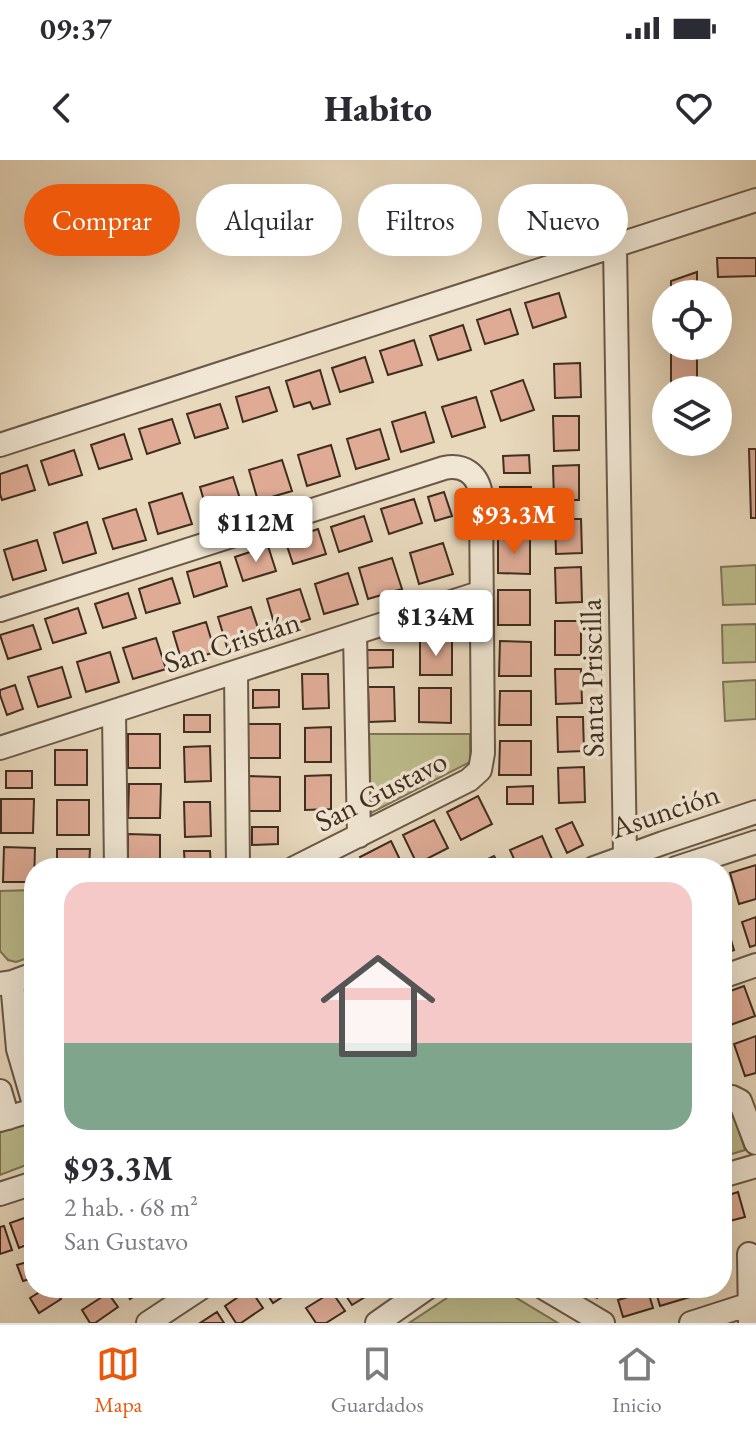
<!DOCTYPE html>
<html lang="es">
<meta charset="utf-8">
<style>
:root{--surface:#fff;--page:#f2f2f3;--text:#2b2b33;--muted:#7c7c81;--line:#e1e1e2;--accent:#ea580c}
body{margin:0;font-family:"EB Garamond",serif;background:var(--page);color:var(--text);height:100vh;display:flex;flex-direction:column;font-size:30px;white-space:nowrap}
*{box-sizing:border-box;margin:0}
p{font-size:26px;color:var(--muted)}
.icon{flex:none;width:44px;height:44px;fill:none;stroke:currentColor;stroke-width:2;stroke-linecap:round;stroke-linejoin:round}
.map{position:relative;flex:1;overflow:hidden}
.drawer{position:absolute;left:24px;top:698px;width:708px;height:440px;display:flex;flex-direction:column;background:var(--surface);border-radius:32px;box-shadow:0 8px 32px #0002}
.drawer>*{flex:none}
.guide{position:absolute;left:24px;top:24px;width:708px;height:72px;display:flex;gap:16px}
.buttons{position:absolute;left:652px;top:120px;display:grid;gap:16px}
.buttons a{display:grid;place-items:center;width:80px;height:80px;border-radius:50%;background:var(--surface);box-shadow:0 8px 32px #0002;font-size:40px}
.price{position:absolute;translate:-50% -68px;padding:0 18px;border-radius:8px;background:#fff;color:#222;font-size:26px;line-height:52px;filter:drop-shadow(0 2px 4px #0008)}
.price::after{content:'';position:absolute;left:50%;top:48px;width:24px;height:18px;margin-left:-12px;background:inherit;clip-path:polygon(0 0,100% 0,50% 100%)}
.price.on{background:var(--accent);color:#fff}
ul{padding:0;list-style:none}
li{display:grid;align-content:center;gap:16px;height:424px;padding:0 40px}
li+li{border-top:2px solid var(--line)}
li span{display:grid;place-items:center;height:248px;border-radius:24px;color:#555}
li>.icon{margin-inline-start:auto}
span .icon{width:144px;height:144px;fill:#fffc;stroke-width:1}
li b{font-size:34px}
.pill{padding:0 28px;border-radius:36px;background:var(--surface);box-shadow:0 8px 32px #0002;font-size:28px;line-height:72px}
.pill.on{background:var(--accent);color:#fff}
.status{display:flex;justify-content:space-between;align-items:center;height:56px;padding:0 40px;background:var(--surface);direction:ltr}
.status svg{height:22px;fill:currentColor}
header{display:flex;justify-content:space-between;align-items:center;height:104px;padding:0 40px;background:var(--surface);font-size:36px;font-weight:800}
.menu{display:flex;justify-content:space-around;align-items:center;height:112px;border-top:2px solid var(--line);background:var(--surface);font-size:22px;color:var(--muted)}
.menu a{display:grid;justify-items:center;gap:4px}
.menu .on{color:var(--accent)}
.map>svg:first-child{display:block}
.green{fill:#bdbc8c;stroke:#7e7456;stroke-width:2}
.building{fill:#dfab95;stroke:#3f2d1f;stroke-width:2}
.lines{fill:none;stroke-linecap:round;stroke-linejoin:round}
.street-casing{stroke:#695846;stroke-width:26}
.street{stroke:#f0e6d3;stroke-width:22}
.labels{text-anchor:middle;stroke-width:7;stroke-linejoin:round;paint-order:stroke}
.street-label{font-size:30px;fill:#3f2d1f;stroke:#f0e6d3}
</style>
<div class="status"><b>09:37</b><svg viewBox="0 0 49 12"><path d="M0 12V9h3v3zM5 12V6h3v6zM10 12V3h3v9zM15 12V0h3v12zM26 1h20v11H26zM47 4h2v5h-2z"/></svg></div>
<header><svg class="icon" aria-label="back" viewBox="0 0 24 24"><path d="M15 5l-7 7 7 7"/></svg>Habito<svg class="icon" aria-label="heart" viewBox="0 0 24 24"><path d="M12 20l-8-8c-3-5 5-10 8-4 3-6 11-1 8 4z"/></svg></header>
<div class="map">
<svg width="756" height="1163" viewBox="0 0 756 1163">
<rect width="100%" height="100%" fill="#e8d8bc"/>
<filter id="stains"><feTurbulence type="fractalNoise" baseFrequency=".0025" numOctaves="4"/><feColorMatrix values="0 0 0 0 .2 0 0 0 0 .09 0 0 0 0 .02 0 0 0 .5 -.17"/></filter>
<radialGradient id="worn" r=".72"><stop offset=".6" stop-color="#630" stop-opacity="0"/><stop offset="1" stop-color="#630" stop-opacity=".3"/></radialGradient>
<!-- green -->
<path class="green" d="M756,405V444L723,445L721,407Z
M756,464V502L723,503L722,465Z
M756,520V559L725,561L723,522Z
M369,574H470V602L371,653Z
M34,730V796L16,802L8,800L0,791V731Z
M722,951L735,958L745,990L722,997Z
M34,960V1002L0,1015V972Z
M462,1128H500L558,1163H409Z"/>
<!-- building -->
<path class="building" d="M717,98H756V116L718,117Z
M697,112V134H671V121Z
M559,133L566,157L533,168L525,143Z
M510,149L518,174L485,184L477,160Z
M463,165L471,190L438,200L430,176Z
M414,180L422,205L388,215L380,191Z
M671,186H697V230H671Z
M365,197L373,222L340,232L332,208Z
M580,203L581,237L555,238L554,204Z
M320,210L330,244L313,249L310,242L294,247L286,221Z
M523,220L534,250L501,261L491,231Z
M269,227L277,251L243,262L236,237Z
M476,237L485,267L452,277L442,247Z
M220,244L228,268L195,278L187,254Z
M425,252L434,282L401,292L392,262Z
M553,256H579V290L554,291Z
M172,259L180,283L147,294L139,269Z
M380,269L389,299L356,309L347,279Z
M124,274L132,299L99,309L91,285Z
M331,285L340,316L307,326L298,295Z
M749,289H756V358H751Z
M74,290L82,315L49,325L41,301Z
M529,295L530,313H504L503,296Z
M282,300L292,331L258,341L249,310Z
M27,305L35,330L2,340L0,334V314Z
M579,305V340H554L553,306Z
M233,317L243,348L209,358L200,327Z
M500,327H531V361H499Z
M444,332L452,356L435,361L428,337Z
M182,333L192,364L158,374L149,343Z
M414,339L422,363L389,374L381,349Z
M136,349L146,380L113,389L103,359Z
M364,356L372,381L339,392L331,367Z
M555,359H581L582,393L556,394Z
M87,362L96,393L63,403L54,373Z
M318,369L326,394L293,404L285,380Z
M498,379H530V414L498,413Z
M37,380L46,410L13,420L4,390Z
M443,383L453,414L419,424L410,393Z
M268,386L276,411L243,421L235,397Z
M392,398L402,429L368,439L359,408Z
M220,402L227,426L194,437L187,412Z
M581,407L582,442L556,443L555,408Z
M348,413L358,444L324,454L315,424Z
M172,418L180,443L146,453L139,429Z
M300,429L310,459L276,470L267,439Z
M498,430H530V465H498Z
M128,433L136,458L103,468L95,444Z
M251,447L261,477L227,487L218,457Z
M78,448L86,473L53,483L45,459Z
M555,461H581V495H555Z
M206,462L215,492L182,502L173,472Z
M33,465L41,489L8,499L0,475Z
M156,478L166,509L133,519L123,488Z
M420,480H452V515H420Z
M500,481L531,482V516H499Z
M367,490H393V507L367,508Z
M110,492L119,522L86,532L77,502Z
M62,507L71,537L38,547L28,517Z
M555,509H581L582,543L556,544Z
M302,514H328L329,548L303,549Z
M15,525L23,549L7,555L0,535V530Z
M368,527H394L395,561L369,562Z
M419,528H451V563L419,562Z
M253,530H279V547L253,548Z
M500,531H531V565H499Z
M184,555H210V572H184Z
M557,557H583L584,591L558,592Z
M248,564H280V598H248Z
M331,567V602H305V568Z
M128,574H160V608H128Z
M500,581H531V615H499Z
M210,586L211,621L185,622L184,587Z
M55,590H87V625H55Z
M584,607L585,642L559,643L558,608Z
M6,611H32V628H6Z
M331,615V649L305,650V616Z
M248,616L280,617V651H248Z
M129,624H161L160,658H128Z
M533,626V644H507V627Z
M478,636L492,664L461,680L447,652Z
M1,639H34L33,673H1Z
M57,640H89V675H57Z
M184,642H210L211,676L185,677Z
M434,660L448,688L417,704L403,675Z
M572,662L583,685L567,693L556,669Z
M252,667H278V684L252,685Z
M128,674L160,675V708H128Z
M542,676L552,699L533,708H518L510,690Z
M391,681L404,708H365L360,697Z
M4,687L35,688L34,722H3Z
M57,689H90L89,708H57Z
M184,691H210L211,708H185Z
M494,696L501,708H469Z
M756,705V739L739,744L730,713Z
M756,757V785L750,787L742,762Z
M725,760L734,790L722,794V761Z
M744,826L755,856L722,868V834Z
M756,876V913L745,916L734,884Z
M738,1032L745,1057L722,1063V1037Z
M27,1057L34,1082L19,1088L10,1063Z
M4,1066L12,1090L0,1094V1067Z
M34,1100V1118L23,1121L17,1105Z
M46,1128H54L61,1139L39,1153L30,1138Z
M123,1128H146L130,1139Z
M263,1128H296L273,1143Z
M341,1128H377L378,1129L352,1145Z
M578,1128H602L597,1138Z
M688,1128L690,1137L660,1146L655,1129Z
M250,1129L263,1148L241,1163H236L225,1146Z
M648,1131L653,1148L623,1157L618,1140Z
M332,1132L345,1151L326,1163H316L306,1148Z
M108,1133L118,1147L95,1163H90L82,1150Z
M217,1152L224,1163H200Z"/>
<g class="lines">
<!-- street casing -->
<g class="street-casing">
<path id="street" d="M615,87L625,696L629,708
M0,285L756,40
M0,450L444,308C464,304 478,314 481,335L483,593L480,610L469,620L294,708
M355,474L359,676
M236,512L238,708
M114,552L116,708
M0,588L482,432
M594,708L663,683L756,652
M676,708L756,682
M722,817L756,805
M12,822L18,889L34,944
M0,824L12,822L34,814
M0,931L8,958
M722,940L732,937L740,941L756,983
M0,960L34,950
M722,1016L756,1006
M0,1034L34,1023
M749,1094L750,1163
M544,1128L603,1163
M148,1163L201,1128
M377,1163L427,1128
M691,1163L750,1144"/>
</g>
<!-- street -->
<use href="#street" class="street"/>
</g>
<g class="labels">
<!-- street labels -->
<g class="street-label">
<text transform="translate(232 482) rotate(-18)" y="10">San Cristián</text>
<text transform="translate(592 518) rotate(-91)" y="10">Santa Priscilla</text>
<text transform="translate(381 631) rotate(-27)" y="10">San Gustavo</text>
<text transform="translate(665 651) rotate(-19)" y="10">Asunción</text>
</g>
</g>
<rect width="100%" height="100%" filter="url(#stains)"/>
<rect width="100%" height="100%" fill="url(#worn)"/>
</svg>
<div class="buttons">
<a><svg class="icon" aria-label="locate" viewBox="0 0 24 24"><circle cx="12" cy="12" r="6"/><path d="M12 2v4M12 18v4M2 12h4M18 12h4"/></svg></a>
<a><svg class="icon" aria-label="layers" viewBox="0 0 24 24"><path d="M12 4l9 5-9 5-9-5zM3 14l9 5 9-5"/></svg></a>
</div>
<b class="price on" style="left:514px;top:396px">$93.3M</b>
<b class="price" style="left:256px;top:404px">$112M</b>
<b class="price" style="left:436px;top:498px">$134M</b>
<div class="guide">
<a class="pill on">Comprar</a>
<a class="pill">Alquilar</a>
<a class="pill">Filtros</a>
<a class="pill">Nuevo</a>
</div>
<section class="drawer">
<ul>
<li><span style="background:linear-gradient(#f6c9c9 65%,#7fa58c 0)"><svg class="icon" aria-label="home" viewBox="0 0 24 24"><path d="M3 11l9-7 9 7M6 9v11h12V9"/></svg></span><div><b>$93.3M</b><p>2 hab. · 68 m²</p><p>San Gustavo</p></div></li>
</ul>
</section>
</div>
<nav class="menu">
<a class="on"><svg class="icon" aria-label="map" viewBox="0 0 24 24"><path d="M3 6l6-2 6 2 6-2v14l-6 2-6-2-6 2zM9 4v14M15 6v14"/></svg>Mapa</a>
<a><svg class="icon" aria-label="saved" viewBox="0 0 24 24"><path d="M7 4h10v16l-5-4-5 4z"/></svg>Guardados</a>
<a><svg class="icon" aria-label="home" viewBox="0 0 24 24"><path d="M3 11l9-7 9 7M6 9v11h12V9"/></svg>Inicio</a>
</nav>
